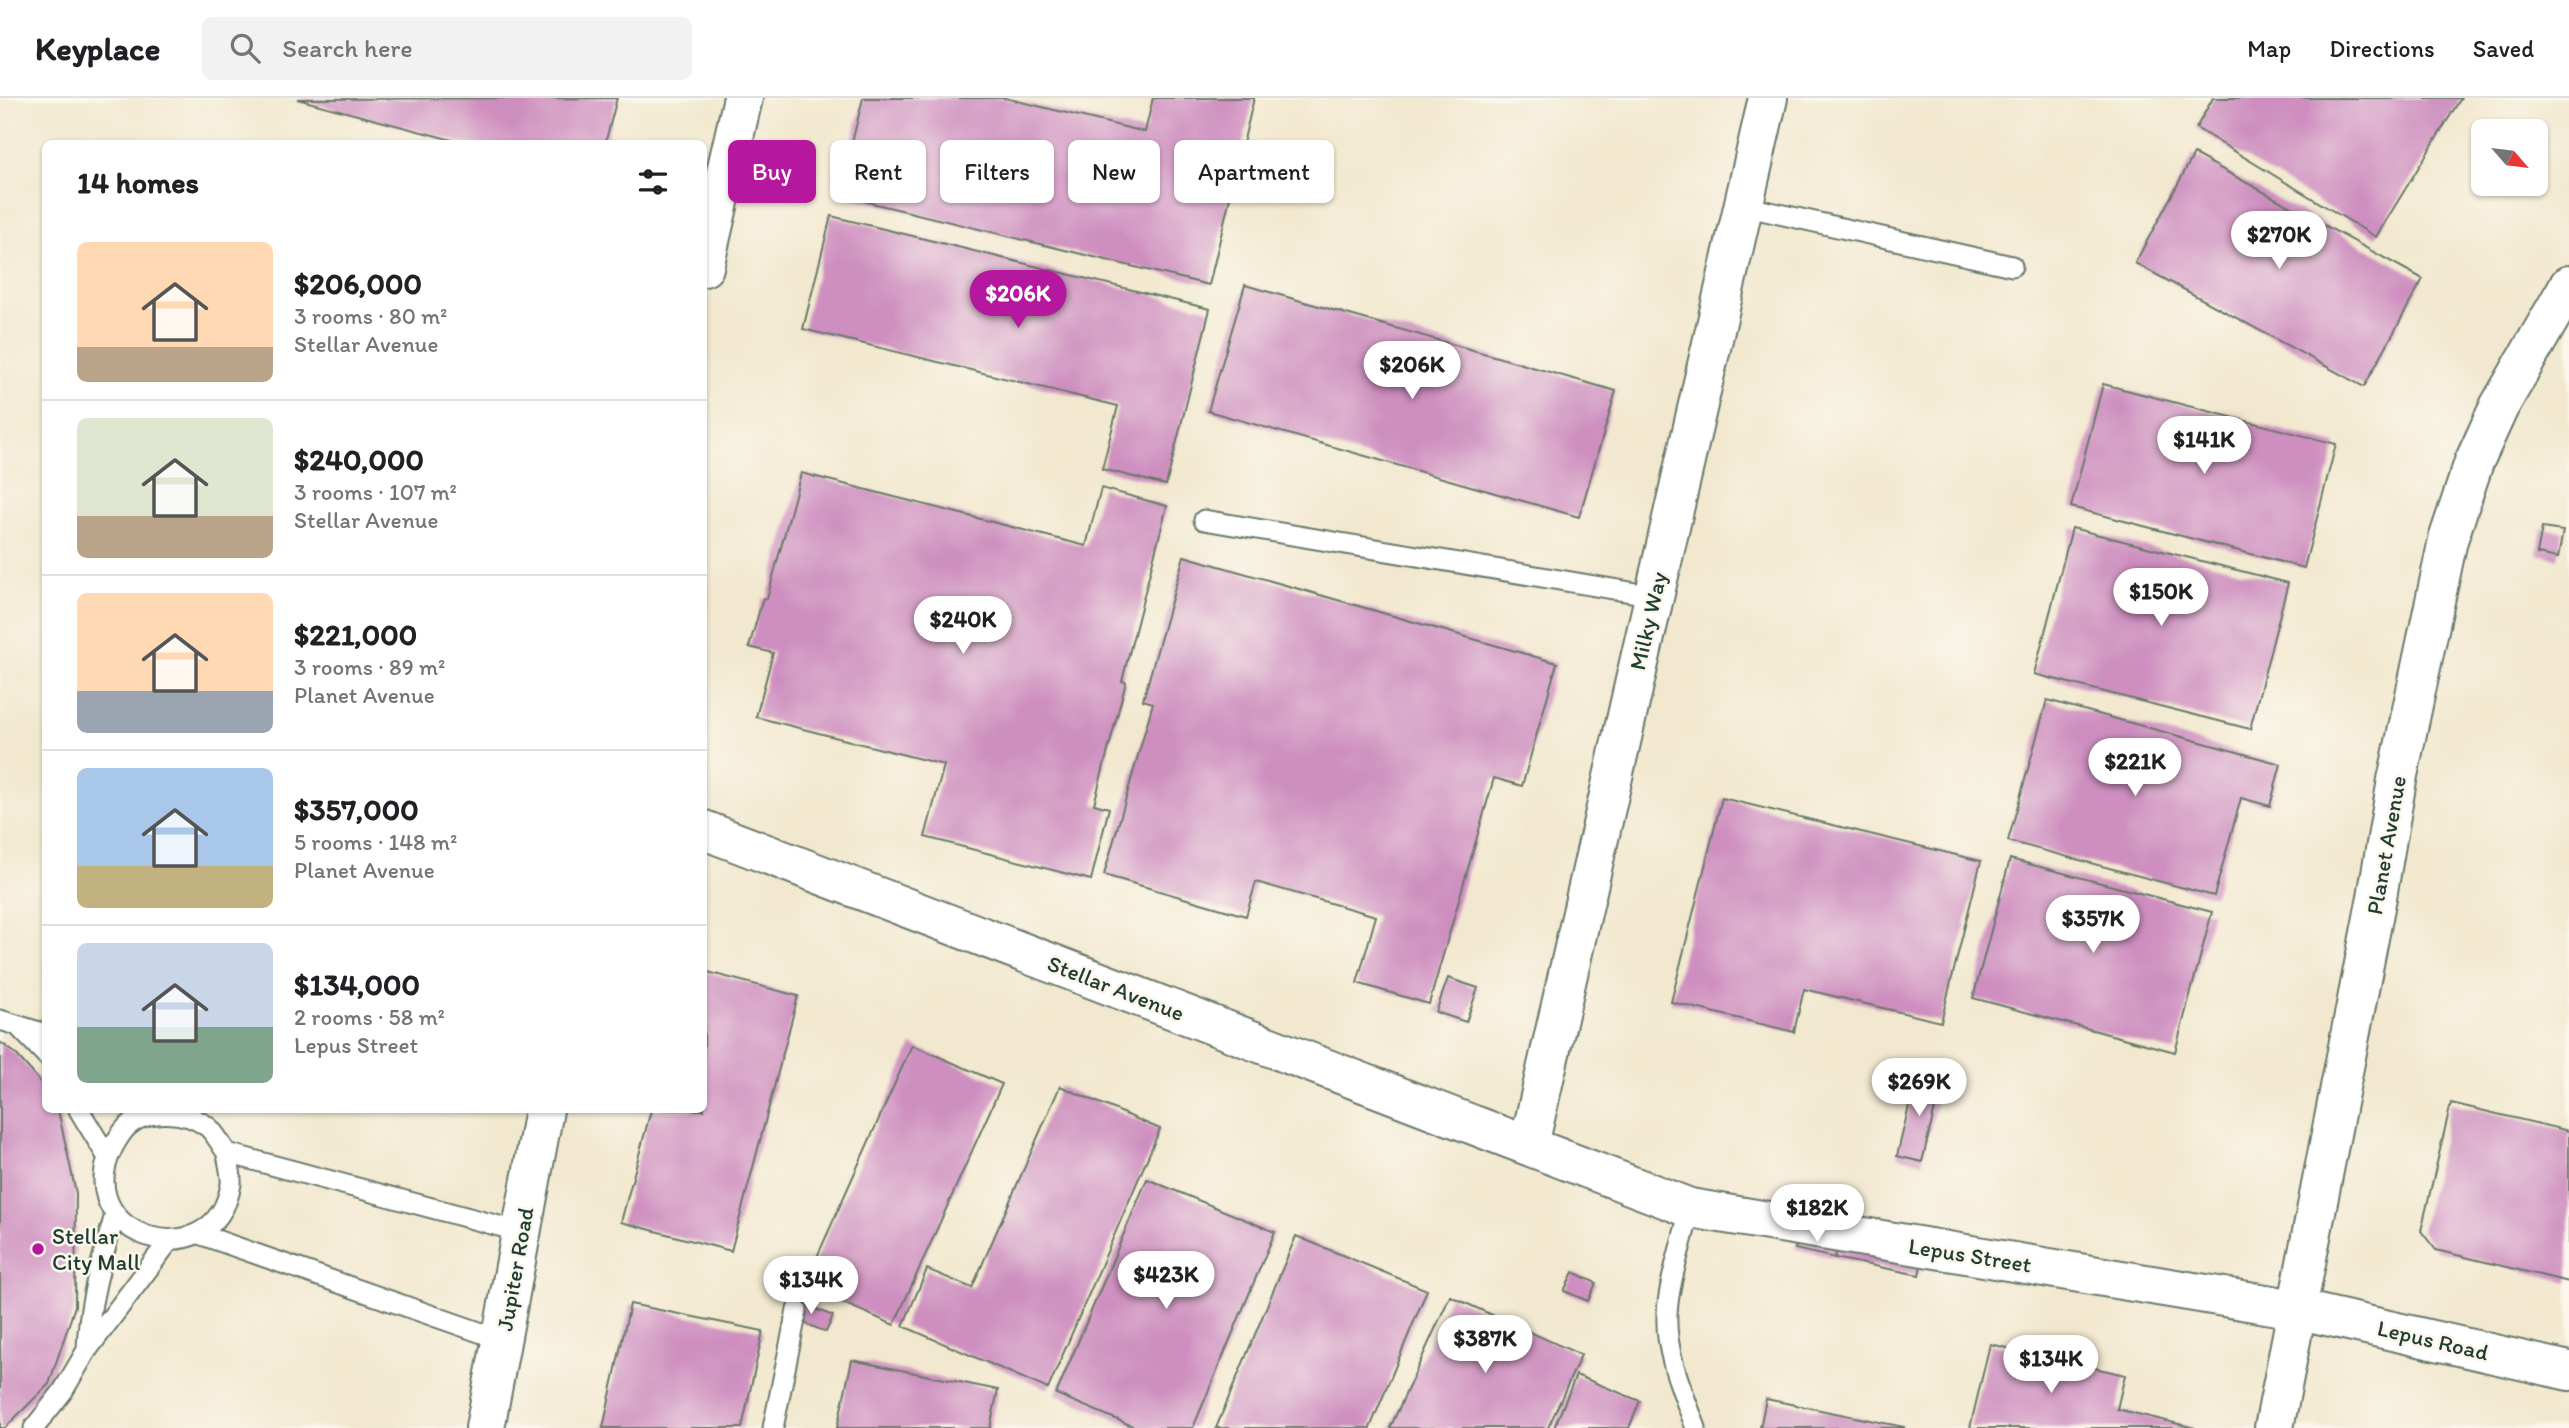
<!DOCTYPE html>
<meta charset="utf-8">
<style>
:root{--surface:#fff;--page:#f2f2f2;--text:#202124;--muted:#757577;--line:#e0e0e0;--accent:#b5179e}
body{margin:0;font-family:Itim,sans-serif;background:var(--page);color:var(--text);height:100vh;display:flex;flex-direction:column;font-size:26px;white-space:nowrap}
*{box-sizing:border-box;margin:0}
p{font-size:23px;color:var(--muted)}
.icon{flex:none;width:38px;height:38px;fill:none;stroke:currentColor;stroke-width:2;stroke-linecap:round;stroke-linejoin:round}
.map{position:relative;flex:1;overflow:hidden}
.drawer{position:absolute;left:42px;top:42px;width:665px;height:973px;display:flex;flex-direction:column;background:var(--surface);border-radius:10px;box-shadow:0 2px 5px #0004}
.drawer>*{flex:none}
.hud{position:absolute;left:728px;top:42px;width:665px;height:63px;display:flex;gap:14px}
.needle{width:46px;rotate:118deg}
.controls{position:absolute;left:2471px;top:21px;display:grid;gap:14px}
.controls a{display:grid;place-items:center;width:77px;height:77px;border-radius:10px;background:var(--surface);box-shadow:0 2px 5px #0004;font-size:35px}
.price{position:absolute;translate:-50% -60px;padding:0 16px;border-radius:24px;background:#fff;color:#222;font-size:23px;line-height:46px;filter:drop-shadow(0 2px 4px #0008)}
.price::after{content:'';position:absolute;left:50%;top:42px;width:21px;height:16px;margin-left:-10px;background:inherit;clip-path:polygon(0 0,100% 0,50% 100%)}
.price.on{background:var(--accent);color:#fff}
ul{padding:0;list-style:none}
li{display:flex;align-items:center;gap:21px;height:175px;padding:0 35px}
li+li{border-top:2px solid var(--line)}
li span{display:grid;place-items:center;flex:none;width:196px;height:140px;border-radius:10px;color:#555}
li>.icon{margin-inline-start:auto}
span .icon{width:84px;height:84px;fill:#fffc;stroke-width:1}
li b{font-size:30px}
h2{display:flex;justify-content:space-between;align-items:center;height:84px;padding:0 35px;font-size:30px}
.chip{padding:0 24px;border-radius:10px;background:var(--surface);box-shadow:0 2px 5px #0004;font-size:24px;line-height:63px}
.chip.on{background:var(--accent);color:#fff}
header{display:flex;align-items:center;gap:42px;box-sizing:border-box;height:98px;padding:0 35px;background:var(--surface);border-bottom:2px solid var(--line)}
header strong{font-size:33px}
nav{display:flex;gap:38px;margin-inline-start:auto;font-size:24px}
.search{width:490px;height:63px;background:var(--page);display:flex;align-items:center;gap:18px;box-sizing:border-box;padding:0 24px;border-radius:10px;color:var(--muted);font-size:26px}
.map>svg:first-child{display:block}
.building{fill:#ce8fc0}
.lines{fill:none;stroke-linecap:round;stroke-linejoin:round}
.service-casing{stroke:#69796a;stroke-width:23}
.minor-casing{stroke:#69796a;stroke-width:42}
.service{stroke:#fff;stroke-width:19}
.minor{stroke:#fff;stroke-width:38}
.poi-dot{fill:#b5179e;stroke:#fbf7ec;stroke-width:2.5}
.labels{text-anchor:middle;stroke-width:5;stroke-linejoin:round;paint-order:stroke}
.street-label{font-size:23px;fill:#1f3d34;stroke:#fbf7ec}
.poi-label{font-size:23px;fill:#1f3d34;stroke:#fbf7ec;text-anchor:start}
</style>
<header>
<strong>Keyplace</strong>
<div class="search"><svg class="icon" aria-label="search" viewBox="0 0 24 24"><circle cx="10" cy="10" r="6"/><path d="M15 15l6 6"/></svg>Search here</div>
<nav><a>Map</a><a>Directions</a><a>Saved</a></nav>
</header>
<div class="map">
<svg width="2569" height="1330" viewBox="0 0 2569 1330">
<rect width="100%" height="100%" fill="#fbf7ec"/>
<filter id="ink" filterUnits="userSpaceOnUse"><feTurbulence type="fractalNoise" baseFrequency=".0143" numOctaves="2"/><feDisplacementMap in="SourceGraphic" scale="14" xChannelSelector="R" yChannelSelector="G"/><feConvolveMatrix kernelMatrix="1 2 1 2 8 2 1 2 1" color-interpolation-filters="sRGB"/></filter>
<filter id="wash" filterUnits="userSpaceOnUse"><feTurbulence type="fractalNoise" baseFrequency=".00686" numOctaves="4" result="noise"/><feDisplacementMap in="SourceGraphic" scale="28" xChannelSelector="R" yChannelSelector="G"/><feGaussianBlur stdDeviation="1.57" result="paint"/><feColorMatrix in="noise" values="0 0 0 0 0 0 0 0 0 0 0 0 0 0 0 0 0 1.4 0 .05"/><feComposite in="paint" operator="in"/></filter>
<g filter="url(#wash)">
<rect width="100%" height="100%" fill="#f2e8cf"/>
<g id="blocks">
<!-- building -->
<path class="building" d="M617,0L605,46H467L297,1Z
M863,0H1005L1145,34L1153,0H1254L1209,187L839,97Z
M2213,0H2461L2376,139L2196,30Z
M2194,56L2423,181L2364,289L2135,165Z
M831,118L1210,211L1166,387L1102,371L1118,308L803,231Z
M1245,187L1616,293L1579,419L1208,313Z
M2103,286L2336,346L2304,470L2071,409Z
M801,375L1086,448L1101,390L1167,408L1122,583L1126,584L1094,706L1109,710L1091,782L925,739L944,667L756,619L773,555L749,549L763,500L767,501Z
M2072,430L2288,485L2250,631L2034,576Z
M2542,430L2563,433L2558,460L2537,456Z
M1184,458L1557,565L1522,688L1494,680L1429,906L1357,885L1376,818L1256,784L1246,818L1104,777L1153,605L1143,602Z
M2047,602L2281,666L2270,708L2241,700L2214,798L2008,743Z
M1722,700L1981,763L1941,924L1804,891L1794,934L1671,904Z
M2010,761L2212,814L2175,954L1973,900Z
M704,873L798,898L731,1153L621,1124L651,1012H704Z
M1448,880L1478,890L1466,924L1436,914Z
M0,944L15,955L46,990V1012H58L76,1095L75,1208L49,1286L5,1330H0Z
M912,947L1002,986L894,1227L804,1188Z
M1917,975L1942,981L1922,1064L1897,1058Z
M1060,988L1160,1031L1048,1291L903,1228L927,1171L972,1190Z
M2451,1005L2569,1033V1184L2436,1152L2421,1133Z
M1147,1081L1275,1134L1193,1330H1137L1056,1296Z
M1799,1132L1838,1141L1835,1160L1795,1151Z
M1296,1138L1427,1192L1370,1330H1216Z
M1839,1141L1923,1158L1919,1177L1835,1160Z
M1573,1174L1596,1185L1588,1203L1564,1193Z
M1450,1198L1581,1257L1548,1330H1390Z
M797,1203L833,1218L826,1234L790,1219Z
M630,1206L763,1233L742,1330H603Z
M1990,1246L2125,1277L2117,1311L2195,1330H1970Z
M852,1262L998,1292L990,1330H837Z
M1576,1277L1640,1303L1629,1330H1554Z
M1766,1301L1904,1329V1330H1760Z"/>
</g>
</g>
<g filter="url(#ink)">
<use href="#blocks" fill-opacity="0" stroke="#69796a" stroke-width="2"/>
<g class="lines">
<!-- service casing -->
<g class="service-casing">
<path id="service" d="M1743,108L2012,168
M1204,422L1654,498
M0,922L46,936
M19,929L46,957
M79,1012L107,1058
M227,1055C228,1064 232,1077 231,1086C215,1188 52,1136 121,1036C140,1009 184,1011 208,1029C215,1035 221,1047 227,1055L521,1134
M1690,1110C1683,1144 1669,1181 1667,1216C1665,1256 1683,1294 1696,1330
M199,1136L502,1242
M87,1252C88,1205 102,1161 115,1117
M34,1330L63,1293L87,1252L169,1143
M773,1330L797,1212"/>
</g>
<!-- minor casing -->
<g class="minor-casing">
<path id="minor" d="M704,169L743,0
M704,732L1690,1110L2296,1211L2569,1273
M1529,1047L1768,0
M485,1330L544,1012
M2274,1330L2377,799L2397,682L2448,442L2474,364L2499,309L2569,187"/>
</g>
<!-- service -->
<use href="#service" class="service"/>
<!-- minor -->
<use href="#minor" class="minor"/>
</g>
</g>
<!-- markers -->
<circle class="poi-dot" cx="38" cy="1151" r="7"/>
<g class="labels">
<!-- street labels -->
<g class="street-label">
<text transform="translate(1648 523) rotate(-77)" y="8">Milky Way</text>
<text transform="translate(2386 747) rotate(-80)" y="8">Planet Avenue</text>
<text transform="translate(1116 890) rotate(21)" y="8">Stellar Avenue</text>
<text transform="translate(1970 1157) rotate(9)" y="8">Lepus Street</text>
<text transform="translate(515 1171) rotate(-80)" y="8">Jupiter Road</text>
<text transform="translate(2433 1242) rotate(13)" y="8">Lepus Road</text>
</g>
<!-- poi labels -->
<g class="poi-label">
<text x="52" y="1146">Stellar<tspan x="52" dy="26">City Mall</tspan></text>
</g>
</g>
</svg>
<div class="controls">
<a><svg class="needle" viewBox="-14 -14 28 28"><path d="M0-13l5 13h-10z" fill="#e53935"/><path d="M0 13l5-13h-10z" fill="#757577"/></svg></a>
</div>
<b class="price" style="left:2279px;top:173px">$270K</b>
<b class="price on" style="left:1018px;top:232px">$206K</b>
<b class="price" style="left:1412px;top:303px">$206K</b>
<b class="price" style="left:2204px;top:378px">$141K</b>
<b class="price" style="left:2161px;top:530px">$150K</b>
<b class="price" style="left:963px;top:558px">$240K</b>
<b class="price" style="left:2135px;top:700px">$221K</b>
<b class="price" style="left:2093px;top:857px">$357K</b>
<b class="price" style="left:1919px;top:1020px">$269K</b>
<b class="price" style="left:1817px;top:1146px">$182K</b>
<b class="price" style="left:1166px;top:1213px">$423K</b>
<b class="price" style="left:811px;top:1218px">$134K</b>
<b class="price" style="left:1485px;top:1277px">$387K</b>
<b class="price" style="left:2051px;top:1297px">$134K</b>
<div class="hud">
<a class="chip on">Buy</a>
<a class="chip">Rent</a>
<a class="chip">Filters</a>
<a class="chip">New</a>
<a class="chip">Apartment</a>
</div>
<section class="drawer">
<h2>14 homes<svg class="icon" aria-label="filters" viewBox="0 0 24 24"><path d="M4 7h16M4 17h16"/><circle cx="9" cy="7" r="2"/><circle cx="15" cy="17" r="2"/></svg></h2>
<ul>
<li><span style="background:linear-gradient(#ffd9b3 75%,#b9a48a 0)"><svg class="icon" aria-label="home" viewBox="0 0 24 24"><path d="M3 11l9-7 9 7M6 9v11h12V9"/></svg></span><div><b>$206,000</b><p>3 rooms · 80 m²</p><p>Stellar Avenue</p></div></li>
<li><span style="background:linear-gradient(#dfe7d0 70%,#b9a48a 0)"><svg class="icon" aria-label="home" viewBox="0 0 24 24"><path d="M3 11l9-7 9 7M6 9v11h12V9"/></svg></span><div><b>$240,000</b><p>3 rooms · 107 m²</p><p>Stellar Avenue</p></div></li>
<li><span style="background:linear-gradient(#ffd9b3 70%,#9aa5b1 0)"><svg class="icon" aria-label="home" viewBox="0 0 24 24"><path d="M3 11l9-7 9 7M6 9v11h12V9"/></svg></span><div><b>$221,000</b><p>3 rooms · 89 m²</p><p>Planet Avenue</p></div></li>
<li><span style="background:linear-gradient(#a9c7e8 70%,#c2b280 0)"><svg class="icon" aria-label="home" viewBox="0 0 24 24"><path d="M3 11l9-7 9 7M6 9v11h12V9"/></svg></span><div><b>$357,000</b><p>5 rooms · 148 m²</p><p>Planet Avenue</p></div></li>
<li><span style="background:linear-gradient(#c9d6e8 60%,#7fa58c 0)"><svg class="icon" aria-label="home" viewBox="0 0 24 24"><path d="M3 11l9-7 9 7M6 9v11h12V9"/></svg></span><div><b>$134,000</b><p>2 rooms · 58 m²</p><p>Lepus Street</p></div></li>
</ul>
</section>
</div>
